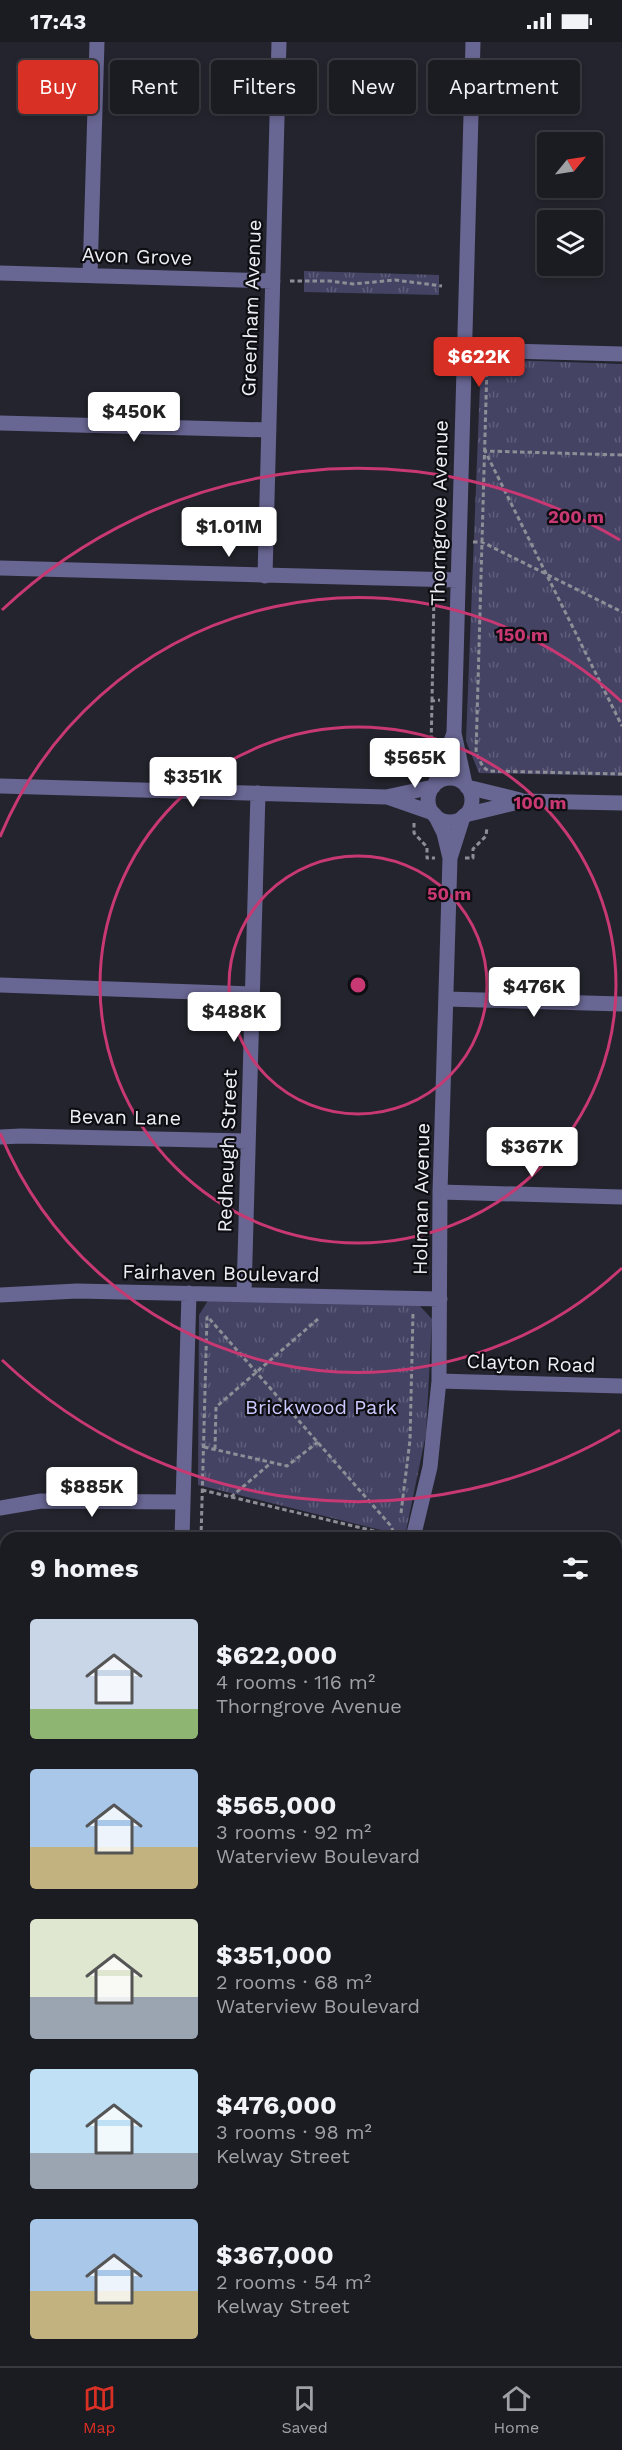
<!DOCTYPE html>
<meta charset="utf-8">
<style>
:root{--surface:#1b1b22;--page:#24242a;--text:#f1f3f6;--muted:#a0a1a5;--line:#393940;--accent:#d93025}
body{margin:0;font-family:"Work Sans",sans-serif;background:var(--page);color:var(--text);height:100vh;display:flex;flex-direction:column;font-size:22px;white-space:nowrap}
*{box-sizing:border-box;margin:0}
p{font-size:20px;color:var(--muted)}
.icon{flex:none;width:33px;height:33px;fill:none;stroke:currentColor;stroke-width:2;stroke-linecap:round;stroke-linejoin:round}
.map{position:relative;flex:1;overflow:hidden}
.details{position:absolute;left:0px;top:1490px;width:622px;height:836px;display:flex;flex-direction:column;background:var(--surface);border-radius:18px 18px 0 0;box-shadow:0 3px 9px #0003,0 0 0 2px var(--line)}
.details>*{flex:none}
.banner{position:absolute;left:18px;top:18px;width:586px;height:54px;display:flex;gap:12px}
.needle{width:39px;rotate:60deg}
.fabs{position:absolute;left:537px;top:90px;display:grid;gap:12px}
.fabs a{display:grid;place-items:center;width:66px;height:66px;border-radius:6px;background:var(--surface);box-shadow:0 3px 9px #0003,0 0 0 2px var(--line);font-size:30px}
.price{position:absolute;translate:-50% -51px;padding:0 14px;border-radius:6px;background:#fff;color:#222;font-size:20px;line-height:39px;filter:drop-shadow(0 2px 3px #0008)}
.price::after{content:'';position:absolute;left:50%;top:36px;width:18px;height:14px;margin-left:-9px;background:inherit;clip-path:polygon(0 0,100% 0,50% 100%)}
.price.on{background:var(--accent);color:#fff}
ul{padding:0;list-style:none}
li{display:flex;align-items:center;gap:18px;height:150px;padding:0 30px}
li span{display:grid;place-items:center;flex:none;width:168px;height:120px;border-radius:6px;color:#555}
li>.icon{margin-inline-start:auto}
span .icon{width:72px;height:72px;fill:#fffc;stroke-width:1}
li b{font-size:26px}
h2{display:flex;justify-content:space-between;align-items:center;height:72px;padding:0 30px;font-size:26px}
.chip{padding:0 21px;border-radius:6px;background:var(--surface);box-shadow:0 3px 9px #0003,0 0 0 2px var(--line);font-size:21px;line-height:54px}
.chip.on{background:var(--accent);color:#fff}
.status{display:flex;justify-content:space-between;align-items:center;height:42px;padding:0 30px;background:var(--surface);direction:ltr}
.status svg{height:16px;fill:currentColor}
.tab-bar{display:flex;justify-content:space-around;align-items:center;height:84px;border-top:2px solid var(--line);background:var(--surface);font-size:16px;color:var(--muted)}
.tab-bar a{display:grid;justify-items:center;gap:3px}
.tab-bar .on{color:var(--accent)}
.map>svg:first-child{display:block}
.grass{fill:url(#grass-tufts)}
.building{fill:#385a23}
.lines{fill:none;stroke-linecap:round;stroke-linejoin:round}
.path{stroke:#8e8e97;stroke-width:3;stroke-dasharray:4.5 3;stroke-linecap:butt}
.minor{stroke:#686692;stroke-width:15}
.major{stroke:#adabf3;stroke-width:15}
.ring{fill:none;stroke:#c83872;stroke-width:3}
.labels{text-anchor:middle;stroke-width:4.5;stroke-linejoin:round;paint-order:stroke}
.street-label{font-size:20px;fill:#ededf5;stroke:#0d0d12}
.park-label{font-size:20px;fill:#cbcaff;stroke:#0d0d12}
.centre{fill:#c83872;stroke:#0d0d12;stroke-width:3}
.ring-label{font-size:18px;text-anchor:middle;font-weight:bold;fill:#c83872;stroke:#0d0d12;stroke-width:4.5;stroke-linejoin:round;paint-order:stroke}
</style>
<div class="status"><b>17:43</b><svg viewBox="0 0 49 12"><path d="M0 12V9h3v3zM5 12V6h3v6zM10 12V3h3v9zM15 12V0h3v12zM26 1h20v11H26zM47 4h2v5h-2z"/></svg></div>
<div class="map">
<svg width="622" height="2324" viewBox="0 0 622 2324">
<defs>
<pattern id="grass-tufts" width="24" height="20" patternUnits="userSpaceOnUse" patternTransform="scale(1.5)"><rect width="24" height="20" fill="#444364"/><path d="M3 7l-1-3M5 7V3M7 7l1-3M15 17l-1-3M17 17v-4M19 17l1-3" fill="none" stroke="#5f5e7b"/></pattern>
</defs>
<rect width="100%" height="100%" fill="#24242e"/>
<!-- grass -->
<path class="grass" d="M304,229L439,233V253L304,250Z
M481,317L622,322V734L479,731L466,699Z
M209,1257L419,1263L432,1277L426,1392L405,1494L198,1443L199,1273Z
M622,2179V2324H341L354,2319H616V2185Z"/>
<!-- building -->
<path class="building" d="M6,2013V2052L1,2053L0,2014Z
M31,2319H62L68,2324H26Z
M119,2319H177L178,2324H120Z"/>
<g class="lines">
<!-- path -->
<path class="path" d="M290,239H330L353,242L395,238L442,244
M487,323L476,711L483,725L489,729L622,732
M622,413L485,409L622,684
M473,500H482L622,570
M435,522V500H445
M432,659L434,552
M412,733L410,725L431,707L432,659L440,658
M414,781V791L427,805V816H435
M465,816H473V807L486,794L487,785
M204,1405L287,1424L318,1400
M215,1407L216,1365L318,1277
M202,1448L395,1494L391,1484L207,1274
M231,1455L272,1420
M401,1471L410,1398L413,1271
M201,1496L207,1275
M616,1658L622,1637
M0,1840L6,1841
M0,1939L6,1940
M616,2100L622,2101
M515,2324L519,2319"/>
<!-- minor -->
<path class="minor" d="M0,231L273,239
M90,233L97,0
M464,308L622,312
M0,381L269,388
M0,526L458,538
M265,534L279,0
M428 758a22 22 0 1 1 44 0a22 22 0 1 1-44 0Z
M435,742L454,691
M465,742L454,691L473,0
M0,744L386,755L433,745
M467,745L520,758
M387,755L433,771
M435,773L444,791L450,816
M465,773L523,759L622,761
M0,943L252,952
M446,957L622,962
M0,1095L21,1094L248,1099
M440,1150L622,1155
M244,1252L258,751
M0,1253L77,1249L440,1257
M439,1339L622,1344
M0,1466L41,1459L182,1460
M182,1496L189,1251
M413,1496L430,1425L439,1339L440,1150L450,816L463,775
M616,1544L622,1529
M616,1765L622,1743
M0,1819L6,1821
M618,1881L617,1938L622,1972
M0,1985L6,1984
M0,2216L6,2247
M0,2298L6,2290
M209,2319L210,2324
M324,2324L338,2319"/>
<!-- major -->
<path class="major" d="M0,1862L6,1863
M0,1919L6,1920
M616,2019L622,2021
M616,2078L622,2080"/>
</g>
<!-- distance rings -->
<g class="ring">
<circle cx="358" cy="943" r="129"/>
<circle cx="358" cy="943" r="258"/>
<path d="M622 1226A387 387 0 0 1 0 1091M0 795A387 387 0 0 1 622 660"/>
<path d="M620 1388A517 517 0 0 1 2 1318M2 568A517 517 0 0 1 620 498"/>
</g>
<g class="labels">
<!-- street labels -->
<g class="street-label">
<text transform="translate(137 214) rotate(2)" y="7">Avon Grove</text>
<text transform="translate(251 266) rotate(-88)" y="7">Greenham Avenue</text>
<text transform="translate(439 471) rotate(-89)" y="7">Thorngrove Avenue</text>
<text transform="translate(125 1075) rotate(1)" y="7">Bevan Lane</text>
<text transform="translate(227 1109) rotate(-88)" y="7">Redheugh Street</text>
<text transform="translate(421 1157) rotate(-89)" y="7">Holman Avenue</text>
<text transform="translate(221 1231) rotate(1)" y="7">Fairhaven Boulevard</text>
<text transform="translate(531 1321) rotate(2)" y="7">Clayton Road</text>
</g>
<!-- park labels -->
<g class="park-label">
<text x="321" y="1372">Brickwood Park</text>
</g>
</g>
<circle cx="358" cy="943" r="9" class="centre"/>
<g class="ring-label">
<text x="576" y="481">200 m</text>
<text x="522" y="599">150 m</text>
<text x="540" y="767">100 m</text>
<text x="449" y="858">50 m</text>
</g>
</svg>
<div class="fabs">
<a><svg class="needle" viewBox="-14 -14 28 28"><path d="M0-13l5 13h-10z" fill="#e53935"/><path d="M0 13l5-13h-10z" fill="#a0a1a5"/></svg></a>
<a><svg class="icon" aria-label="layers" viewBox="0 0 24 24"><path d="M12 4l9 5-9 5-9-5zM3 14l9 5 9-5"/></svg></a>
</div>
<b class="price on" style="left:479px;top:346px">$622K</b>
<b class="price" style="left:134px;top:401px">$450K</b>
<b class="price" style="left:229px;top:516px">$1.01M</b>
<b class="price" style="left:415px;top:747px">$565K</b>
<b class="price" style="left:193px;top:766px">$351K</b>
<b class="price" style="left:534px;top:976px">$476K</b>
<b class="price" style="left:234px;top:1001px">$488K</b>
<b class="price" style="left:532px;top:1136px">$367K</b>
<b class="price" style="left:92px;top:1476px">$885K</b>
<div class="banner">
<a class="chip on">Buy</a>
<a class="chip">Rent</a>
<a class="chip">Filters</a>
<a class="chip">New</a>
<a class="chip">Apartment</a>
</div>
<section class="details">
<h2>9 homes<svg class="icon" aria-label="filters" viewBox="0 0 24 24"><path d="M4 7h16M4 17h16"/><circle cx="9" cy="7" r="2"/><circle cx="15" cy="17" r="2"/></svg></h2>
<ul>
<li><span style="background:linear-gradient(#c9d6e8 75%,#8fb573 0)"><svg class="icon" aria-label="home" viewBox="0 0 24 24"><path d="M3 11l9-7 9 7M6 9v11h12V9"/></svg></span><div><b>$622,000</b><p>4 rooms · 116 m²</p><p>Thorngrove Avenue</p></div></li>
<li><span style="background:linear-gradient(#a9c7e8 65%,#c2b280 0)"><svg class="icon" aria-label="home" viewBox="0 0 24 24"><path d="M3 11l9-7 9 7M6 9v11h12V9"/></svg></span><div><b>$565,000</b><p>3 rooms · 92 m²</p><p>Waterview Boulevard</p></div></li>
<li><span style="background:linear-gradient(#dfe7d0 65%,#9aa5b1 0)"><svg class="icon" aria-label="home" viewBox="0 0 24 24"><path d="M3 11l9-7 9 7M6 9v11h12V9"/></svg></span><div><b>$351,000</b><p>2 rooms · 68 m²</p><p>Waterview Boulevard</p></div></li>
<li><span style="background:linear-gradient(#bfe0f5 70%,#9aa5b1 0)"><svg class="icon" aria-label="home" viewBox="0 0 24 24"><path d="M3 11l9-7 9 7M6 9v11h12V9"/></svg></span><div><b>$476,000</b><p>3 rooms · 98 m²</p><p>Kelway Street</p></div></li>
<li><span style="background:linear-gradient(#a9c7e8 60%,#c2b280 0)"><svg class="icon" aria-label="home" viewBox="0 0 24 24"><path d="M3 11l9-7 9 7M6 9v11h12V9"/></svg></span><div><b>$367,000</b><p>2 rooms · 54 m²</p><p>Kelway Street</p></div></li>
</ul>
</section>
</div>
<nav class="tab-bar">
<a class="on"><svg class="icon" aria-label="map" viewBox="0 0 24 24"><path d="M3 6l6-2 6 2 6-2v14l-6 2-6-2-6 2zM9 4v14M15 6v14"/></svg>Map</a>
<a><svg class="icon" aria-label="saved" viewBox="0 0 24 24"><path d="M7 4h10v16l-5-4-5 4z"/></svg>Saved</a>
<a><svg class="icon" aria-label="home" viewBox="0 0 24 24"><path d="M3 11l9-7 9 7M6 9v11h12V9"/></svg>Home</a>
</nav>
